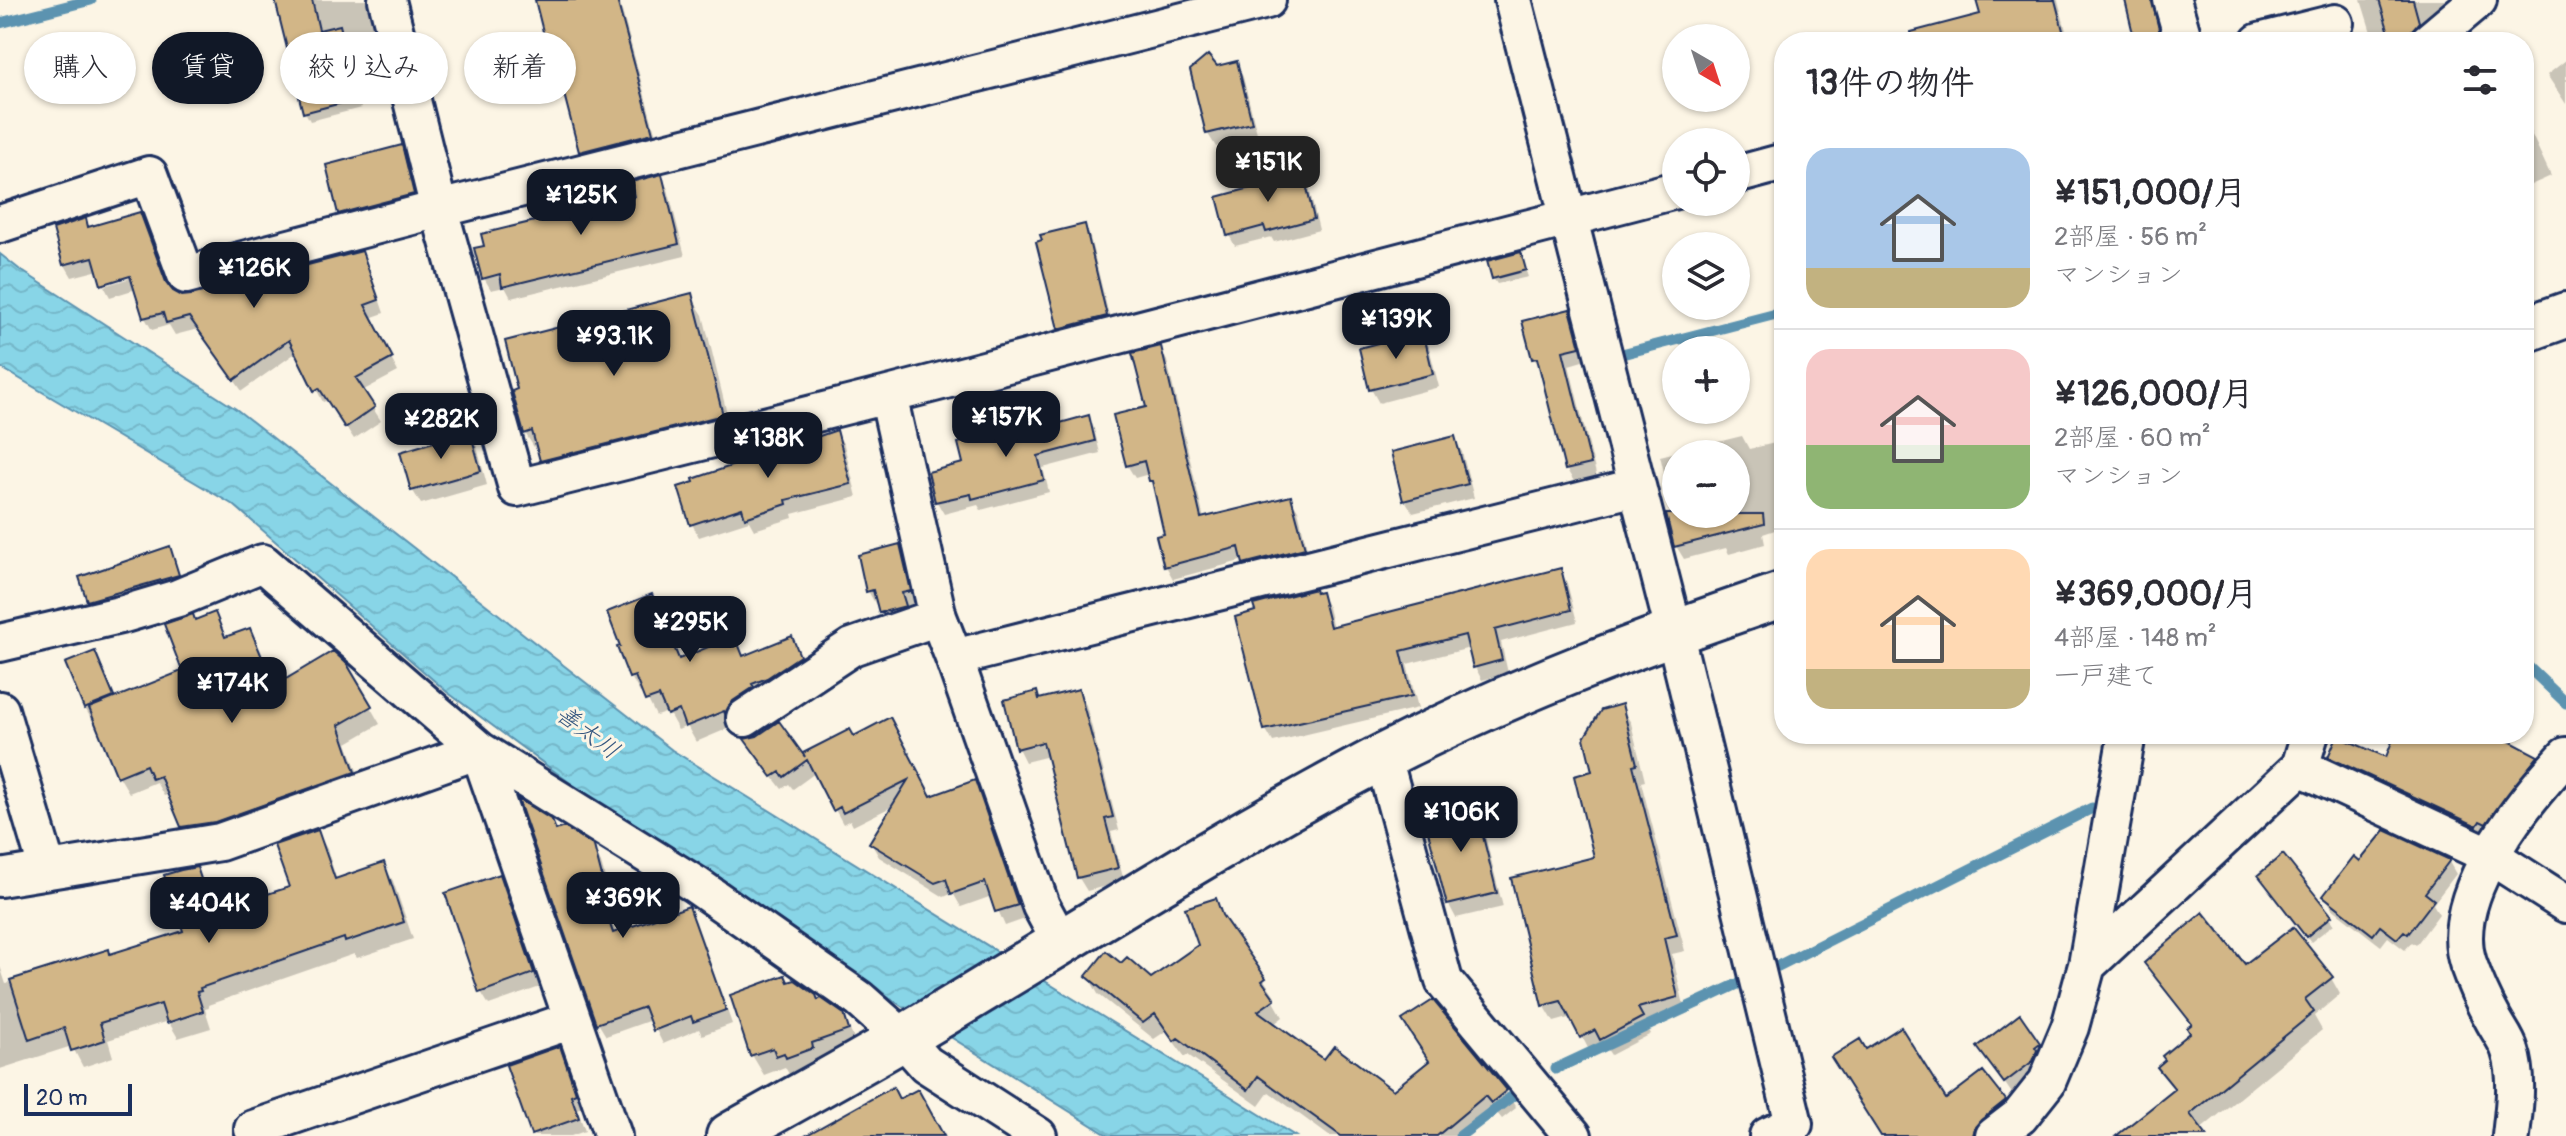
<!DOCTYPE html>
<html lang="ja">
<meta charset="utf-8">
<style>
:root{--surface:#fff;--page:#f2f2f3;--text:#2b2b33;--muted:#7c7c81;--line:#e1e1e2;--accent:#111827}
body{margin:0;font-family:Pangolin,"Klee One",sans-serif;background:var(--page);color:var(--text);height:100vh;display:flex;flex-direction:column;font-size:30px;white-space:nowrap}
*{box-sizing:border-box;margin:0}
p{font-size:26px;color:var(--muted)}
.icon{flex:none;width:44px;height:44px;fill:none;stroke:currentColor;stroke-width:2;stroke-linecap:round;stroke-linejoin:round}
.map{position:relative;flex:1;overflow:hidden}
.details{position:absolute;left:1774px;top:32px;width:760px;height:712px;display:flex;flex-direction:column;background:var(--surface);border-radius:32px;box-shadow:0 2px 6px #0004}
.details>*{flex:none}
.guide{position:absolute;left:24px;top:32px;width:760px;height:72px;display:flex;gap:16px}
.needle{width:52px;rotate:141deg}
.buttons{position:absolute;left:1662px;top:24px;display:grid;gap:16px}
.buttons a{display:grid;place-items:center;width:88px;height:88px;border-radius:50%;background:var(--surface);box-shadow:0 2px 6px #0004;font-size:40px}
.scale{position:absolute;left:24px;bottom:20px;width:108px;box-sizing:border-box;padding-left:8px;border:4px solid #1b2f5e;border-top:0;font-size:22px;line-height:28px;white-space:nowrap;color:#1b2f5e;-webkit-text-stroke:6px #fcf5e5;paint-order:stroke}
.price{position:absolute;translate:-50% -68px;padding:0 18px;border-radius:16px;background:var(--accent);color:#fff;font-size:26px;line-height:52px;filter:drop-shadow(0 2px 4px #0008)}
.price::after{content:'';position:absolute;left:50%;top:48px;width:24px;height:18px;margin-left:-12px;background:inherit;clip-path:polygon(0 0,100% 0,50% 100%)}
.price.active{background:#222;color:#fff}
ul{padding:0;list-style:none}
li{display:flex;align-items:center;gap:24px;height:200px;padding:0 32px}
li+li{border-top:2px solid var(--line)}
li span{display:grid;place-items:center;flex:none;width:224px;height:160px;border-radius:24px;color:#555}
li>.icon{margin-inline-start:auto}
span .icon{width:96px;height:96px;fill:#fffc;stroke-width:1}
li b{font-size:34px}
h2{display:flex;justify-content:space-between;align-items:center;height:96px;padding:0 32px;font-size:34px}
.pill{padding:0 28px;border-radius:36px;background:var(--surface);box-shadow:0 2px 6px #0004;font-size:28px;line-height:72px}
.pill.active{background:var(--accent);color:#fff}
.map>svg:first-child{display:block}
.water{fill:url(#water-waves);stroke:#5c93b0;stroke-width:2}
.shadow{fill:#0003;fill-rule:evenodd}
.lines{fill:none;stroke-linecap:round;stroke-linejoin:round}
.stream{stroke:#5c93b0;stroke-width:11}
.building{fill:#d2b687;stroke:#1b2f5e;stroke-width:2}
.minor-casing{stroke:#1b2f5e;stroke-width:42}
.tertiary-casing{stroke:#1b2f5e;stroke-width:50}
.minor{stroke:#fcf5e5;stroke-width:36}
.tertiary{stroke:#fcf5e5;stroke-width:44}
.labels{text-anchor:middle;stroke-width:6;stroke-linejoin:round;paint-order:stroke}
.water-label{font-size:24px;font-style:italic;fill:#365880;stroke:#fcf5e5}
</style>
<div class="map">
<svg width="2566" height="1136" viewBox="0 0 2566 1136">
<defs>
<pattern id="water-waves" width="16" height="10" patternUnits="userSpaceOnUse" patternTransform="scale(2)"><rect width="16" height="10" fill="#88d5e7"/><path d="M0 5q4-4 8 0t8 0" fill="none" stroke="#75b7c9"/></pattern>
</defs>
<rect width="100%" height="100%" fill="#fcf5e5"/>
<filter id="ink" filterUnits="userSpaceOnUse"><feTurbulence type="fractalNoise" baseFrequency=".0125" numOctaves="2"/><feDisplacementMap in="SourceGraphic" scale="16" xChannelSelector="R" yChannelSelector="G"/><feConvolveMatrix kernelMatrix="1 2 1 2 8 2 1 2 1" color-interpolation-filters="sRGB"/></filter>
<g filter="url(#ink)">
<!-- water -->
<path class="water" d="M0,254L19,269L236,409L672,750L1295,1136H1109L909,1011L627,825L447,692L235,506L0,367Z"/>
<!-- shadow -->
<path class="shadow" d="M276,0H366L382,68L372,71L374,78L356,83L361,108L310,121L305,112Z
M543,0H619L659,147L588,165L581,151L569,108L561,94Z
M1978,0H2058L2069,42H1934L1982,16Z
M2127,0H2159L2157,19L2164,42H2137Z
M2361,0H2484L2430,42H2374Z
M2566,60V104L2547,75Z
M1236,64L1243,77L1258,137L1216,147L1208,134L1216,69Z
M2524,118L2551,176L2524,188Z
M401,148L408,161L420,208L348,226L340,213Z
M1301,169L1307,180L1319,230L1274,242L1271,237L1235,246L1229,235L1257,189Z
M661,177L668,189L685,256L511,298L505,287L491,290L484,278L637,198Z
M139,215L147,227L171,292L181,298L361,253L368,266L384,313L370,318L398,372L362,391L381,421L354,439L328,400L323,402L297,352L242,391L198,329L175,335L169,325L152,330L145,318L136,289L110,297L104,286L141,275L99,270L72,277L65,265L55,230L85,220L90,229Z
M1084,226L1090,238L1112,328L1067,340L1060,328Z
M1520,254L1528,277L1497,284L1493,278Z
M691,296L703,315L732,434L553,479L539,451L537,452L525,433Z
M1569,311L1577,324L1586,360L1569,365L1597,478L1575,483L1567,470L1542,371L1534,358Z
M1422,333L1429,347L1439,387L1379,403L1371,389Z
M1160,348L1167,361L1204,519L1290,498L1298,510L1310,561L1252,576L1244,560L1173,579L1166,566L1167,536L1156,490L1149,474L1135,478L1127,465L1148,408Z
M1088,417L1094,429L1100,453L1043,468L1049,492L981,510L978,505L944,514L937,502L930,474L966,465L1032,433Z
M836,432L844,445L857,497L792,514L793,518L754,530L749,521L699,537L692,524Z
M469,434L477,447L487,485L421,504L413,491L402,453Z
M1742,436L1749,449L1784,441V527L1763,534L1765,544L1729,554L1726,548L1684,559L1676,546L1675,516L1660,456ZM1676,454H1736V514H1676Z
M1454,438L1462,452L1474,498L1413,513L1405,500Z
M899,546L907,559L917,604L908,606L912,619L888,625L879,604L876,605L868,591Z
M169,549L184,585L95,611L89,600Z
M1560,570L1567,583L1577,622L1501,642L1508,673L1482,680L1475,667L1470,648L1407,664L1418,708L1273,742L1266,730L1317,595L1320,594L1328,607L1333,628Z
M651,597L680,661L734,639L745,658L792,639L808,672L734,726L696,742L687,726L678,730L668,712L656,716L644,692L640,693L631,677L619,648Z
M214,614L227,639L249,630L275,687L346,665L380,724L347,743L364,790L193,844L170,794L164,796L156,782L129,793L119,776L97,720L93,722L85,708L94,654L115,700L185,672L195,622Z
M1078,691L1086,705L1119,830L1111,832L1124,881L1087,891L1079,878L1049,756L1025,762L1018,748L1036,694L1041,701Z
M1621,707L1631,723L1645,781L1641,782L1685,951L1672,954L1686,1014L1646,1024L1651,1034L1611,1055L1605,1046L1591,1054L1572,1017L1554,1022L1544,1005L1596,859L1595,773Z
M890,720L931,798L974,783L982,797L1025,919L1005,926L992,896L961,907L953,893L944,897L879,857L871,843L895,805L853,826L850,820L843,824L815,773L793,789L789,784L782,789L754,753L757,737L778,724L809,766Z
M2397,734H2492L2536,758L2545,774L2495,839L2340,773L2330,757L2388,760Z
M1474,806L1481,820L1503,907L1456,918L1449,905L1427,818Z
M317,832L327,849L337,881L383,864L393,881L413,939L357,958L354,954L208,1005L209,1008L205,1009L211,1028L178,1038L168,1021L108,1040L113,1057L83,1067L72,1046L0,1069V966L6,984L108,951L110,956L186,932L196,869L205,886L215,913L292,888Z
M557,832L593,848L601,863L609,891L601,894L615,934L688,909L696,922L732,1024L702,1035L699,1029L663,1044L651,1020L606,1036L598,1023Z
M2385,832L2449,862L2456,874L2433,904L2439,914L2416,945L2412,942L2405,950L2388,937L2381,946L2332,908L2325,896L2361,864Z
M499,876L507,890L540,987L489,1005L481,992Z
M2264,881L2330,917L2334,924L2311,942Z
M1215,900L1228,928L1275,996L1272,998L1283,1017L1274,1024L1325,1062L1393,1092L1431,1062L1432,1003L1506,1091L1516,1108L1502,1119L1497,1113L1468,1136H1329L1269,1092L1259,1106L1188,1055L1185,1057L1166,1031L1154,1039L1098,994L1088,976L1122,966L1151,980L1200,945Z
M2146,963L2245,967L2331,978L2340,994L2314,1016L2322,1030L2200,1130L2204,1136H2119L2175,1091L2160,1067L2192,1034L2193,1026L2155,979Z
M818,1002L843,1016L860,1051L799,1077L796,1073L790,1076L785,1067L764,1075L752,1055Z
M2019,1017L2047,1058L2040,1075L2013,1095L1980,1047Z
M559,1049L566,1062L582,1107L577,1109L585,1131L571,1136H534Z
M1866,1052L1945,1102L2004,1101L2013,1118L1993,1136H1880Z"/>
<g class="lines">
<!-- stream -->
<path class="stream" d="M0,23L91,0
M1620,362L1618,355L1784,312
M2524,663L2566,703
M1778,966L2092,808
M1555,1069L1744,981
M1460,1136L1523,1088"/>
</g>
<!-- building -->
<path class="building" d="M275,0H312L319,30L340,25L344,41L362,37L371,69L352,74L357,99L303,113Z
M535,0H617L653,133L579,152L564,94L559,95Z
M1976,0H2055L2066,42H1912L1911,32L1980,14Z
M2125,0H2152L2162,42H2135Z
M2379,0H2413L2419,22L2409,34L2391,39Z
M1208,55L1217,66L1237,61L1252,123L1206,134L1190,70Z
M402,145L414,194L338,214L326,165Z
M1302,167L1314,219L1266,232L1264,226L1227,236L1217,197L1254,187L1252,179Z
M662,174L679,244L502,287L500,274L482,279L474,248L484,246L481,234L634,197L631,182Z
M140,212L166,282L173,291L182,296L191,295L362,251L379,300L365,305L393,358L356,378L375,407L345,428L319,388L314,391L289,340L234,380L189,317L166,323L163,313L143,318L130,276L101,285L93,257L63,265L53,229L86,218L88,227Z
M1085,224L1107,316L1058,329L1036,242L1042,240L1040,235Z
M1521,252L1526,270L1492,279L1487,261Z
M692,293L723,415L540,461L532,431L524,434L512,391L517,389L505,341Z
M1570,309L1580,347L1563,351L1591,464L1565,470L1537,358L1532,359L1522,321Z
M1423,331L1433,374L1369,390L1359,348Z
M1161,346L1201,518L1291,496L1305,548L1243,564L1239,547L1164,567L1156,536L1164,534L1152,481H1149L1144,461L1126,466L1113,415L1146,407L1132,353Z
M1089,415L1095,441L1038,456L1044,480L972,499L971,494L935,502L928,472L963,463L958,443L1030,425L1031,431Z
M837,430L851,484L786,500L787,504L745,518L742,508L690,525L678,487L694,482L693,479Z
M470,431L481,471L411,491L400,452Z
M1455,436L1468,484L1403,501L1391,452Z
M1666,514H1763L1764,524L1674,547Z
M900,544L911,591L902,593L906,606L879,613L873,590L866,592L858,555Z
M170,546L179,575L87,601L79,577Z
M1561,568L1571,610L1495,630L1502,660L1473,668L1465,635L1401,651L1412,696L1264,730L1235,617L1255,611L1253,605L1315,589L1316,593L1321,592L1330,627Z
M652,594L679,659L735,636L743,656L792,636L800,656L767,678L752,684L754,687L733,701L725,714L724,711L685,727L679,710L667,715L659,696L645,701L635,676L629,678L617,647L620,646L607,612Z
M215,612L225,637L250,628L274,686L333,651L347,664L372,706L339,725L355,772L215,822L181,827L160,776L152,779L146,765L117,777L89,708L182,671L164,624L193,614L195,620Z
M95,651L114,697L84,709L65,663Z
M1079,689L1113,817L1105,819L1118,868L1077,878L1043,742L1016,749L1004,700L1037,691L1039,699Z
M1622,704L1637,764L1633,765L1677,935L1664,938L1678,997L1638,1008L1643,1017L1600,1040L1595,1030L1580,1038L1561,1001L1542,1006L1511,878L1594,857L1574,776L1592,771L1584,738L1601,710Z
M890,717L931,796L975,780L1018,905L995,912L985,882L951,894L946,879L935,883L869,843L908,780L843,813L840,807L833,811L807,760L784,777L780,772L772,777L744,739L757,736L779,721L805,757L803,753L850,729L854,736Z
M2395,734H2496L2538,756L2486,824L2480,821L2477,826L2328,757L2337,736L2386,757Z
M518,799L552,820L556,830L564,827L594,846L602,877L595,880L613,933L689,906L726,1010L693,1022L691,1016L653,1031L644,1007L596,1024Z
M1475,804L1497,893L1447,905L1424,816Z
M318,830L335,879L384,862L404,922L345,942L344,938L200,988L201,991L197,992L203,1011L167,1023L161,1004L100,1023L105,1040L71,1051L64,1028L29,1040L10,980L109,949L110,954L183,931L164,875L181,870L197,867L212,912L289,887L274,845Z
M2385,830L2450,860L2425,893L2434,900L2408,934L2404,931L2397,939L2380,926L2373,935L2323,896L2354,856L2360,861Z
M2283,854L2332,916L2306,937L2258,875Z
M500,874L534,973L479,993L445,893Z
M1216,898L1222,915L1266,978L1262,981L1275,999L1258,1011L1324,1059L1334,1046L1393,1090L1429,1061L1402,1020L1433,1000L1507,1090L1491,1103L1485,1096L1437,1136H1341L1258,1076L1248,1090L1178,1038L1174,1041L1155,1014L1143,1023L1086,976L1106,951L1121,963L1127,957L1151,978L1198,945L1185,908Z
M2203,912L2245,964L2293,927L2333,977L2305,999L2314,1012L2190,1114L2207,1136H2116L2175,1089L2157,1067L2165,1060L2162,1056L2190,1033L2187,1028L2192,1024L2144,963Z
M785,975L788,982L795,980L816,995L818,1000L821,998L844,1014L849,1030L812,1043L813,1048L786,1058L784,1053L776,1056L773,1048L750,1056L730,995Z
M2020,1014L2040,1043L2035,1047L2037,1050L2033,1061L2004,1083L1977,1047Z
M1901,1027L1946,1099L1983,1071L2006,1100L1981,1120L1975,1127L1973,1136H1881L1831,1057L1860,1039L1866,1049Z
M560,1046L576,1093L571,1095L579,1118L531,1135L506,1065Z
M893,1087L899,1099L918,1089L944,1136H805Z"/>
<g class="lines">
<!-- minor casing -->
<g class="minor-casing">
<path id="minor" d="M387,0L439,209L517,488L888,395L1676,190
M1513,0L1674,631L1794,1124L1768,1136
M2172,0L2184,42
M2259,42L2335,23
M2428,42L2478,0
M1736,175L1784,162
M0,224L149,175L186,275L439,209L1267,0
M888,395L938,617L954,658L1636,487
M0,643L124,614L178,598L263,563L479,750L696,885L859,999L903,1038L926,1064L1038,1136
M954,658L1041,906L1061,943
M0,710L47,868
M745,718L852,647L938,617
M1383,757L1444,981L1573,1136
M2300,767L2310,734
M0,878L220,842L479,750L613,1136
M2087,965L2300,767L2491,856L2566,904
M253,1129L572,1020
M1994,1136L2020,1116L2047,1082L2070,1027L2087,965L2127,734
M2511,1136C2514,1109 2519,1078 2510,1051C2507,1040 2498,1029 2493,1019C2483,1001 2475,983 2468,963C2446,896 2523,802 2566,756"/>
</g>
<!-- tertiary casing -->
<g class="tertiary-casing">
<path id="tertiary" d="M2524,330L2566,315
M729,1136C792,1100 856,1066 918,1029C1072,937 1223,840 1382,757C1511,691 1647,640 1784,594"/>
</g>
<!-- minor -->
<use href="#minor" class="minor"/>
<!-- tertiary -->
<use href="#tertiary" class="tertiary"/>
</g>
</g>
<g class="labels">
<!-- water labels -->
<g class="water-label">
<text transform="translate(588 732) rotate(37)" y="8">善太川</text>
</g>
</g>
</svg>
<div class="buttons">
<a><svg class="needle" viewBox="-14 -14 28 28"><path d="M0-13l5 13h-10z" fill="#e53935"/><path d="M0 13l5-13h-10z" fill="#7c7c81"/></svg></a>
<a><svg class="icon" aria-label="locate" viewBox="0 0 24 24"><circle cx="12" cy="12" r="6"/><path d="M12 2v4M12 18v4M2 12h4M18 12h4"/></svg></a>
<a><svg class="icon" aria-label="layers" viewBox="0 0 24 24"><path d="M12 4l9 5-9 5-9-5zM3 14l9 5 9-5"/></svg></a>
<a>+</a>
<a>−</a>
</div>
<div class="scale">20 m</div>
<b class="price active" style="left:1268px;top:204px">¥151K</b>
<b class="price" style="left:581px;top:237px">¥125K</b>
<b class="price" style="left:254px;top:310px">¥126K</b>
<b class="price" style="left:1396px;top:361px">¥139K</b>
<b class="price" style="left:614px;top:378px">¥93.1K</b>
<b class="price" style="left:1006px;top:459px">¥157K</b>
<b class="price" style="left:441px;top:461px">¥282K</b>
<b class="price" style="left:768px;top:480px">¥138K</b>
<b class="price" style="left:690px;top:664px">¥295K</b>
<b class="price" style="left:232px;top:725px">¥174K</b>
<b class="price" style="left:1461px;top:854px">¥106K</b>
<b class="price" style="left:623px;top:940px">¥369K</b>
<b class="price" style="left:209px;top:945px">¥404K</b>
<div class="guide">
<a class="pill">購入</a>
<a class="pill active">賃貸</a>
<a class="pill">絞り込み</a>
<a class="pill">新着</a>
</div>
<section class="details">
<h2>13件の物件<svg class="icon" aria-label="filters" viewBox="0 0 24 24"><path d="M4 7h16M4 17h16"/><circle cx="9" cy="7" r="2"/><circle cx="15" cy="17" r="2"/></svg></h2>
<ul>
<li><span style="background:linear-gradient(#a9c7e8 75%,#c2b280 0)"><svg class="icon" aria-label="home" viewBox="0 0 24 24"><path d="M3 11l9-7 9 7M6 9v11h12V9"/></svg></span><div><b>¥151,000/月</b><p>2部屋 · 56 m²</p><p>マンション</p></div></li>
<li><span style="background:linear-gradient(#f6c9c9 60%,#8fb573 0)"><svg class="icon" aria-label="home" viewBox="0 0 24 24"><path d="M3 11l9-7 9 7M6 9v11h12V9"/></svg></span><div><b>¥126,000/月</b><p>2部屋 · 60 m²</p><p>マンション</p></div></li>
<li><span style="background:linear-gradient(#ffd9b3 75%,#c2b280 0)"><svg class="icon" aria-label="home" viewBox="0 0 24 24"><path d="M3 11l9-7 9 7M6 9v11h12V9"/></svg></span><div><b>¥369,000/月</b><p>4部屋 · 148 m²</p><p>一戸建て</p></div></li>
</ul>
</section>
</div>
